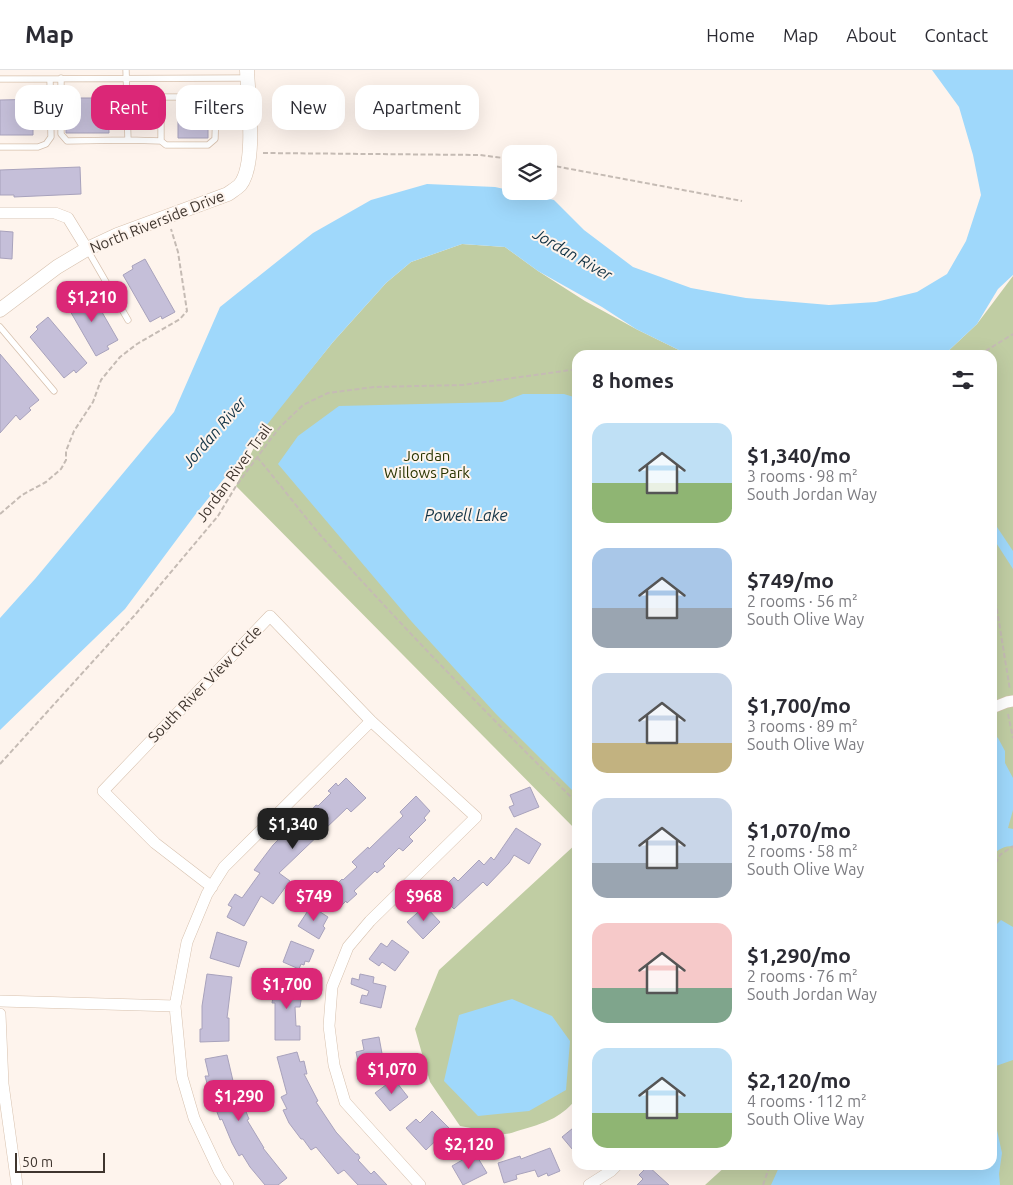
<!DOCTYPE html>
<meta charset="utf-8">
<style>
:root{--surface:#fff;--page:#f7f7f7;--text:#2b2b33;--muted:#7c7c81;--line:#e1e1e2;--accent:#db2777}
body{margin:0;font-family:Ubuntu,sans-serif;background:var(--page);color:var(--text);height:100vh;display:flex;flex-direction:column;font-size:19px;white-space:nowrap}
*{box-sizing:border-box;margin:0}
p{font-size:16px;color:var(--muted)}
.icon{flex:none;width:28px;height:28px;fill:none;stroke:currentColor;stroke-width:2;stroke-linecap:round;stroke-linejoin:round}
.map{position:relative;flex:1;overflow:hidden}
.drawer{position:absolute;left:572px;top:280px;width:425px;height:820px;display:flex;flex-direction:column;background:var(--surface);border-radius:15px;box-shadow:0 5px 20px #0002}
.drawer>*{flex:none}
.guide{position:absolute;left:15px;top:15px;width:475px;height:45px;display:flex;gap:10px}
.controls{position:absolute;left:502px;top:75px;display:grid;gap:10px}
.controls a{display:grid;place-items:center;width:55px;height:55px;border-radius:10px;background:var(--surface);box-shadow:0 5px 20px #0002;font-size:25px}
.scale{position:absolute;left:15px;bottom:12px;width:90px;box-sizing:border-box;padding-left:5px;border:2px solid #3f352e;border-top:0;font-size:14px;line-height:18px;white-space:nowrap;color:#3f352e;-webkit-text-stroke:4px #fef4ed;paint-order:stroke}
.price{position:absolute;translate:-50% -42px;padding:0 11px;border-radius:10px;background:var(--accent);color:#fff;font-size:16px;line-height:32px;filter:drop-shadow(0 1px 2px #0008)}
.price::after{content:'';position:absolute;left:50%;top:30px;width:15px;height:11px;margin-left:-8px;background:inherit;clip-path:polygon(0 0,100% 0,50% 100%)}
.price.current{background:#222;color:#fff}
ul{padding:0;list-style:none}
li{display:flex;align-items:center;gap:15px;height:125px;padding:0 20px}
li span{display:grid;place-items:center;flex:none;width:140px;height:100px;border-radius:15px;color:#555}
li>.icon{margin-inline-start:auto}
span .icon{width:60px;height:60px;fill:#fffc;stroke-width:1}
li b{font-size:21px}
h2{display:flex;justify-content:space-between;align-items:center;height:60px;padding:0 20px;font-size:21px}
.chip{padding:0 18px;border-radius:15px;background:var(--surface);box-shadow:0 5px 20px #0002;font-size:18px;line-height:45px}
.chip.current{background:var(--accent);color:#fff}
header{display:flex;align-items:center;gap:30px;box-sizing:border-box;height:70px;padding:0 25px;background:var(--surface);border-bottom:1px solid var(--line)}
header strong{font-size:24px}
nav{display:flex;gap:28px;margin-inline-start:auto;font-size:18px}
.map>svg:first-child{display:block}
.green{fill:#c0cda3}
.water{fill:#9fd8fb}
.building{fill:#c5bfd9;stroke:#a8a2bc}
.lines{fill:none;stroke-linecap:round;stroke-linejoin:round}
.service-casing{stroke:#d7c1ae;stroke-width:7}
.minor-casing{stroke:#d7c1ae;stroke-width:12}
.tertiary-casing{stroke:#d7c1ae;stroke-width:15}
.path{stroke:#c5bbb4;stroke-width:2;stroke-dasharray:5 2.5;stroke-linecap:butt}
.service{stroke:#fff;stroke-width:5.5}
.minor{stroke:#fff;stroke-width:11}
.tertiary{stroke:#fff;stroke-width:14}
.labels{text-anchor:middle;stroke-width:4;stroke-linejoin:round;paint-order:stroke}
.street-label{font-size:15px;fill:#3f352e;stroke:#fef4ed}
.park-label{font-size:15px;fill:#293400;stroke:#fef4ed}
.water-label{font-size:16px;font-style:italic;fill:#133446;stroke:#fef4ed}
</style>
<header>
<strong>Map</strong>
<nav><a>Home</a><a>Map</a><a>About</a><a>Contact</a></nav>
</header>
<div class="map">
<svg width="1013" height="1115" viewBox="0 0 1013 1115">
<rect width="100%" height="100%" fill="#fef4ed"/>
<!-- green -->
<path class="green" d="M462,174L505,177L538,201L585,231L636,259L689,285H578L577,761L236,416L263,358L333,272L386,213L411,192Z
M1013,206V1115H705L727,1095H992V285H944L977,254Z
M577,773L578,1027C562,1047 548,1052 524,1059C519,1060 511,1064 505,1064C495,1064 485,1060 474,1061L471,1058L460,1056L430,1012L415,959L439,900Z"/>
<!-- water -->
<path class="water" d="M932,0H1013V205L998,219L977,254L944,285H689L636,259L602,237L538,201L505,177L462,174L411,192L386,213L333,272L195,445L125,539L0,660V548L35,509L174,342L220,237L313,163L371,130L427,114L495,117L554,130L584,160L633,197L691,218L746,228L829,235L876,232L917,222L947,204L966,171L981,125L973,85L959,37Z
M523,324H564L577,328V725L496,644L412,552L278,394L298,366L339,336L502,332Z
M993,451L1013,481V499L993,468Z
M993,664L998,668L1005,681V693L1013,708V740L1008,758L1013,759V776C1005,776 997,779 993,786Z
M1001,850L1013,857V990L993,997V858Z
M512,929L552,946L570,971L566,1020L529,1041L478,1046L444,1011L459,945Z
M993,1042L1002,1083L999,1104L1000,1115H771L780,1095H992Z"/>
<!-- building -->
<path class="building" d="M66,28H108L109,63H66Z
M46,29V59H33V65H0V30Z
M178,32H208V68H178Z
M80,97L81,124L14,127V125H0V100Z
M0,161L13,162L12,189L0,188Z
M145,189L175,242L162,249L161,246L150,252L123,205L133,199L132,196Z
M91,223L118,270L107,276L109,279L96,286L66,234L79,226L81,229Z
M48,247L87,293L76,303L74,300L64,308L30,267L38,259L36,257Z
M0,284L39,330L29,338L31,340L20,350L16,345L0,363Z
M346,708L366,728L351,742L347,738L279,803L290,811L273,834L261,826L244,856L227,847L232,837L228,835L235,824L242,828L260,803L254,800L273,775L282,766L283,767L292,759L293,760L316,735L318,736L331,723L328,721L336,713L338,716Z
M530,717L539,737L514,747L509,737L514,735L510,725Z
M416,726L430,741L424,748L426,750L409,767L413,771L403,781L399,778L383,794L385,796L377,803L375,801L354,821L357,824L347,833L346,831L340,837H336L325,826L342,809L343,810L357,797L352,792L368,777L369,779L403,746L400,742Z
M516,758L541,774L529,794L514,785L509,793L487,816L483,812L454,839L438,823L454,807L458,811L479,790L484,795L491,787L494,790Z
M311,836L328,847L323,856L325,858L319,869L298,856Z
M425,836L440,852L423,869L407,852Z
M217,862L247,872L239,897L210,888Z
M392,870L409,882L395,901L382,892L379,896L369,889L381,873L387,877Z
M291,871L314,880L309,892L305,891L304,895L301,894L299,899L283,892Z
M207,904L232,907L227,948H229V971L200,972V959H202V936Z
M360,904L374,907L373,913L386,916L381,938L360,933L362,925L367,926L369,921L351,914L352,908L359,910Z
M276,910L301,914L299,924H302L300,937H295L296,956H300V970H275V933H272Z
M379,967L383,989L374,991L375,998L360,1001L356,982L364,980L362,970Z
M297,982L300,992L304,991L307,1004H304L318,1031L316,1032L336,1062L356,1084H358L360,1088L358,1090L371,1104L374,1101L387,1115H358L344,1100L338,1104L316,1077L311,1080L303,1069H301L289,1053L283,1040L287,1039L281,1027L287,1024L277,987Z
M227,985L237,1028L240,1027L249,1049L247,1050L264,1078H263L287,1108L278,1115H265L250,1097L242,1084L239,1086L232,1073L222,1049L220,1050L210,1024L205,1006H209L205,989Z
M394,1009L408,1027L390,1041L375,1023Z
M432,1041L449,1058L426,1080L406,1058L416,1049L420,1053Z
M578,1054V1086L562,1067Z
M550,1078L560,1101L548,1106L547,1103L538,1107L535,1100L516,1105L517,1109L504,1113L498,1093L520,1086L521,1089Z
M471,1085L474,1090L478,1088L487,1103L463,1115L452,1096Z
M648,1096L669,1115H637L643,1109L639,1105Z"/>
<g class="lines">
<!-- service casing -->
<g class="service-casing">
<path id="service" d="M126,0L128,70L161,71L166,75H208L215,69L216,33L210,27H128
M61,8V64L67,71L128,70
M0,9L247,8
M161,27V71
M0,77H38L46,74L51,67L50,9
M87,179L128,250
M0,257L54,321"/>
</g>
<!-- minor casing -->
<g class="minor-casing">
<path id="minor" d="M0,143H55L68,148L87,179
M992,638L1007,632L1013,631
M212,817L155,773L103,721L270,546L371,651L476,747L370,851L348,877L332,917L329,956L334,995L345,1032L420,1115
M0,931L175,936
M0,944L3,1014L17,1115
M228,1115L219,1101L194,1048L182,1007L175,936L187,872L207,824L224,797L371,651
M589,1115L611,1101L617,1095"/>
</g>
<!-- tertiary casing -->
<g class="tertiary-casing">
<path id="tertiary" d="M0,240L57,197L87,179L117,165L228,124C232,121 237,118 240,115C257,94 248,27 247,0"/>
</g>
<!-- path -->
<path class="path" d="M263,83L480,85L511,89
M549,95L742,131
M979,285L1013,264
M257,387C279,413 300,441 322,467C404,559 490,647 578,734
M0,444L22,425L46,412L61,399L66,390V381L74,361L93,332L101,310L120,287L137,274L180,249L187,241L178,182L171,159
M992,509L1010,620
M1008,644L1013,668
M0,694L134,546L218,446L236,416L267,374L280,357L303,335L328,323L374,317L463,315L578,299
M992,800L1000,785L1013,776
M763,1115L770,1095"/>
<!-- service -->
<use href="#service" class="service"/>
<!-- minor -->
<use href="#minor" class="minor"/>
<!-- tertiary -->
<use href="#tertiary" class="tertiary"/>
</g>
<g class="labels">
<!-- street labels -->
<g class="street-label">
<text transform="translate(157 152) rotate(-22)" y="5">North Riverside Drive</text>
<text transform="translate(234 403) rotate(-54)" y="5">Jordan River Trail</text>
<text transform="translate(205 614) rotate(-46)" y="5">South River View Circle</text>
</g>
<!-- park labels -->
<g class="park-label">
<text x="427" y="391">Jordan<tspan x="427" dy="17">Willows Park</tspan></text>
</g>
<!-- water labels -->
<g class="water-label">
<text transform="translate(573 184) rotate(30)" y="6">Jordan River</text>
<text transform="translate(214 362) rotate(-49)" y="6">Jordan River</text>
<text x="466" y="451">Powell Lake</text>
</g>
</g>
</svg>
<div class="controls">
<a><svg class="icon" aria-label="layers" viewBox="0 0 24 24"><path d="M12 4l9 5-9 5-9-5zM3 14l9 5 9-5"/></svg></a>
</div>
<div class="scale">50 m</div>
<b class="price" style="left:92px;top:253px">$1,210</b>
<b class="price current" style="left:293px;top:780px">$1,340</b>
<b class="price" style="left:314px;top:852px">$749</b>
<b class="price" style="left:424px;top:852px">$968</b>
<b class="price" style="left:287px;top:940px">$1,700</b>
<b class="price" style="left:392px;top:1025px">$1,070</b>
<b class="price" style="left:239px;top:1052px">$1,290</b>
<b class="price" style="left:469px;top:1100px">$2,120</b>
<div class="guide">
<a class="chip">Buy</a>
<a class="chip current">Rent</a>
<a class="chip">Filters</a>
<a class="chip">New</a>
<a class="chip">Apartment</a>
</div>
<section class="drawer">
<h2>8 homes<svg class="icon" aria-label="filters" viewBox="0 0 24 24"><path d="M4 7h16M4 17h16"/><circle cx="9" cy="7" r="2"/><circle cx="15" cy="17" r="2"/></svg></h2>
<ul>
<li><span style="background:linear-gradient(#bfe0f5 60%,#8fb573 0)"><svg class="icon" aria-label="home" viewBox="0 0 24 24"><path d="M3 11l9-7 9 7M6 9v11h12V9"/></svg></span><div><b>$1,340/mo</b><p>3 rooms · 98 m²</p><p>South Jordan Way</p></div></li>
<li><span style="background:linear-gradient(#a9c7e8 60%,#9aa5b1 0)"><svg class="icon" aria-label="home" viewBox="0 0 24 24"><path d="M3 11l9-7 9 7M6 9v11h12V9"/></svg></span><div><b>$749/mo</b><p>2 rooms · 56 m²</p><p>South Olive Way</p></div></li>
<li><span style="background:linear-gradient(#c9d6e8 70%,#c2b280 0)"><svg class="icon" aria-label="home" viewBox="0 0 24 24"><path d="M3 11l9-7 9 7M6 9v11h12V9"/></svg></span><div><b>$1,700/mo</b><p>3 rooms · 89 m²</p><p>South Olive Way</p></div></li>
<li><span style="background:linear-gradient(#c9d6e8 65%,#9aa5b1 0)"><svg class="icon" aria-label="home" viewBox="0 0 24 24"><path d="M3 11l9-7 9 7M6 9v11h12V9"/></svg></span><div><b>$1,070/mo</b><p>2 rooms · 58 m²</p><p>South Olive Way</p></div></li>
<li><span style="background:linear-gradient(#f6c9c9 65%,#7fa58c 0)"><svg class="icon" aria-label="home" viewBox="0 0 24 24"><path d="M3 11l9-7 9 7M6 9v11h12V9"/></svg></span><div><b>$1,290/mo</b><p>2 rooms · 76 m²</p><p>South Jordan Way</p></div></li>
<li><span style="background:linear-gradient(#bfe0f5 65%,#8fb573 0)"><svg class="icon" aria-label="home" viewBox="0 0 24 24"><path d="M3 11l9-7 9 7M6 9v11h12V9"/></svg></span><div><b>$2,120/mo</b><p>4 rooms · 112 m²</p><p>South Olive Way</p></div></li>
</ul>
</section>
</div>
